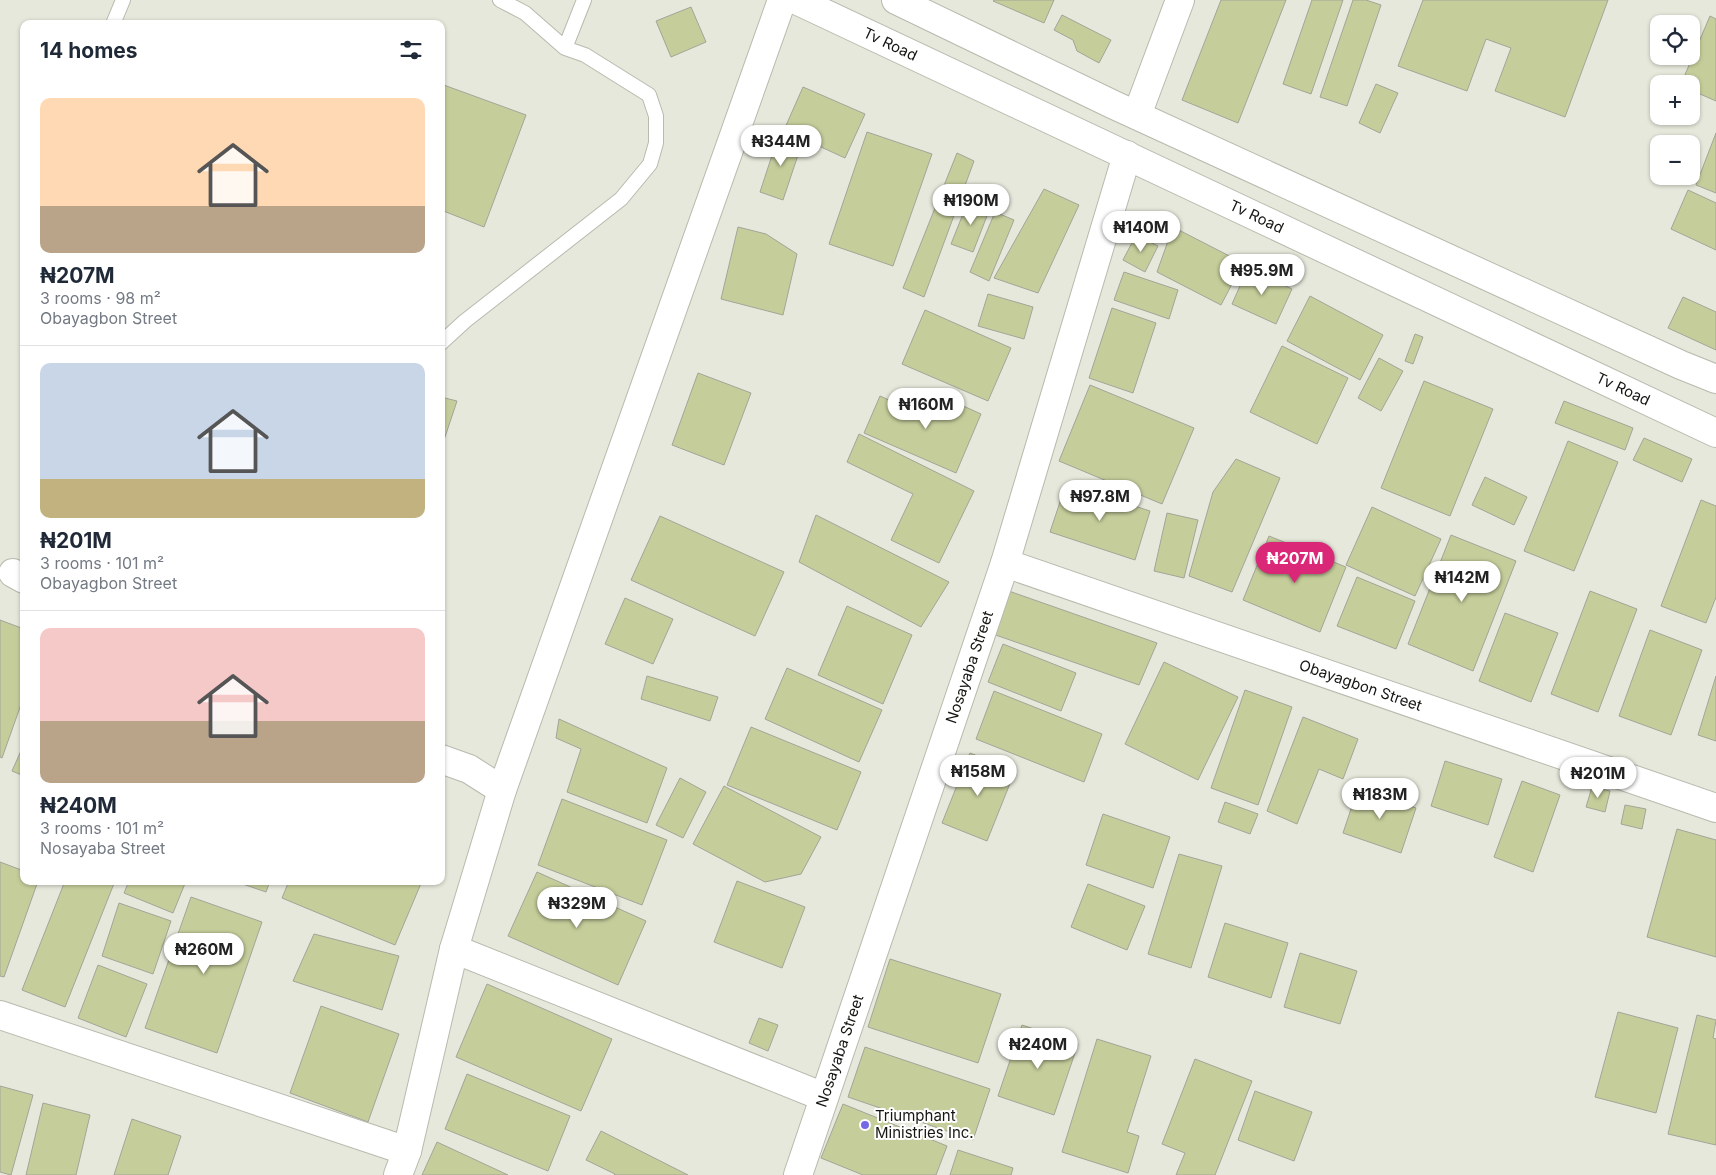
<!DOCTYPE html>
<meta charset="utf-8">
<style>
:root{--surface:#fff;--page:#f6f6f7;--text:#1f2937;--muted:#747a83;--line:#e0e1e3;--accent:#db2777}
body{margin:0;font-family:Inter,sans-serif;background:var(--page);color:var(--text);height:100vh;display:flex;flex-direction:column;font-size:19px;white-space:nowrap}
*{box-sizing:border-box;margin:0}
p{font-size:16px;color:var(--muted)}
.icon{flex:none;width:28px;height:28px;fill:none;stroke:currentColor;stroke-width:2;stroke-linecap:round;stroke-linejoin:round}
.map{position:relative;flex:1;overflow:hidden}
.panel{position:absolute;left:20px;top:20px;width:425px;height:865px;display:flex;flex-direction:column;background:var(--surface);border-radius:10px;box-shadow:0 1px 4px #0004}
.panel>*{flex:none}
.controls{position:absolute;left:1650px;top:15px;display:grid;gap:10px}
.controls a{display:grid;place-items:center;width:50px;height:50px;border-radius:10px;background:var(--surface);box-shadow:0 1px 4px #0004;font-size:25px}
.price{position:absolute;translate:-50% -42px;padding:0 11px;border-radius:18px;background:#fff;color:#222;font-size:16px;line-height:32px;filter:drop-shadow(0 1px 2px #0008)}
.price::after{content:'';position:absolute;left:50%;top:30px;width:15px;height:11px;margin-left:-8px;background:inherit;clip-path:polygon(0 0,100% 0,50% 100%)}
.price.current{background:var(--accent);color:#fff}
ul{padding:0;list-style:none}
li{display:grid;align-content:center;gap:10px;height:265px;padding:0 20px}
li+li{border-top:1px solid var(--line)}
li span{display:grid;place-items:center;height:155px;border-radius:10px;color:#555}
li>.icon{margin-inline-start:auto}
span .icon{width:90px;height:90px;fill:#fffc;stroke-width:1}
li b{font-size:21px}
h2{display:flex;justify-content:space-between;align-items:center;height:60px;padding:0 20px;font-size:21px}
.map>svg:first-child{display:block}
.building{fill:#c5ce9b;stroke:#a2a598}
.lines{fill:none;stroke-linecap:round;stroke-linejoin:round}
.lane-casing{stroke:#b8baae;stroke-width:16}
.street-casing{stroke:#b8baae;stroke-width:30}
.secondary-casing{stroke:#b8baae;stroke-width:30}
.lane{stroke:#fff;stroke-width:14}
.street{stroke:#fff;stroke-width:28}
.secondary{stroke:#fff;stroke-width:28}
.poi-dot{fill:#756ae5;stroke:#fff;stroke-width:2}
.labels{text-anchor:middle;stroke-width:4;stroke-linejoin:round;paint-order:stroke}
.street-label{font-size:15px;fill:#151511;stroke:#fff}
.poi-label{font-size:15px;fill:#151511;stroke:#fff;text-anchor:start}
</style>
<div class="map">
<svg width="1716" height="1175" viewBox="0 0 1716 1175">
<rect width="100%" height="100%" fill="#e5e8da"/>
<!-- building -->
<path class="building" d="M994,0H1054L1044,23L993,1Z
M1221,0H1286L1238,123L1182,100Z
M1312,0H1343L1311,94L1283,84Z
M1353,0H1366L1381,5L1347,106L1320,97Z
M1423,0H1608L1565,117L1495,91L1511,48L1486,39L1467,91L1398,66Z
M691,7L706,42L671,57L656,21Z
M1062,15L1111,40L1099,63L1077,51L1073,40L1054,30Z
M1710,16L1716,19V101L1691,90V84H1681Z
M441,84L526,115L484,227L441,210Z
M1376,84L1398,93L1380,133L1359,123Z
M803,87L865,114L845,158L784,130Z
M867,132L932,154L893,266L829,244Z
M1716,133V193L1696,185Z
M779,134L802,143L783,200L760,192Z
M957,153L974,161L924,297L903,288Z
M1044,189L1079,205L1038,293L994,278Z
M1688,190L1716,203V250L1671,229Z
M969,199L990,208L973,252L951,244Z
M995,212L1014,220L989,281L970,272Z
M738,227L766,234L797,254L783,315L721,299Z
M1173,227L1243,263L1221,305L1157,272Z
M1136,235L1158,246L1145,272L1123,260Z
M1248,268L1292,289L1276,324L1232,304Z
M1124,272L1178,290L1169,319L1114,300Z
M988,294L1033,307L1024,339L978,326Z
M1310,296L1383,335L1360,380L1287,341Z
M1683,297L1716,312V350L1668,328Z
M1112,308L1156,323L1133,393L1089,378Z
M925,310L1011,348L988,401L902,364Z
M1415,334L1423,337L1413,364L1405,361Z
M1282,346L1348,378L1317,444L1250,412Z
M1379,358L1403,371L1381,411L1358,398Z
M698,373L751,393L724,465L672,445Z
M1424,381L1493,409L1450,516L1381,488Z
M1090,385L1194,428L1162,504L1059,461Z
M939,395L981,414L956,473L864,433L880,396L929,418Z
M441,397L457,401L441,449Z
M1564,401L1633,428L1625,450L1555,423Z
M859,434L974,491L939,563L891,540L913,494L847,462Z
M1644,438L1692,459L1682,482L1633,460Z
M1568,441L1618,462L1574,571L1524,551Z
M1236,459L1280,478L1232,592L1189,576L1213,492Z
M1485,477L1527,497L1514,525L1472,505Z
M1066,484L1150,511L1135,560L1050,532Z
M1701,500L1716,506V597L1706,623L1661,606Z
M1372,507L1441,539L1415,596L1346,565Z
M1167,513L1198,520L1184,578L1154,571Z
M816,515L949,582L921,627L799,562Z
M660,516L784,572L755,636L631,580Z
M1451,535L1516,561L1473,671L1408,644Z
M1269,536L1346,567L1320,632L1243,600Z
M1357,577L1415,601L1396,649L1337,626Z
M1003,589L1157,643L1139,685L987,632Z
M1590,591L1637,609L1598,712L1551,694Z
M625,598L673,619L653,664L605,644Z
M847,606L912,635L883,704L818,675Z
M1505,613L1558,633L1531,702L1479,681Z
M0,620L24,629V696L2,758L0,757Z
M1650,630L1702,650L1671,735L1619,716Z
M1003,644L1076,673L1061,711L988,682Z
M1164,662L1238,697L1198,780L1125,744Z
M787,668L882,710L859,762L765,719Z
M647,676L718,697L710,721L641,699Z
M1716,676V741L1698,735Z
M1245,690L1292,707L1258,805L1211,788Z
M994,691L1102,734L1084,782L976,739Z
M1303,717L1358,739L1343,779L1319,769L1297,824L1267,811Z
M559,719L667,768L647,823L567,792L581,749L556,738Z
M751,727L861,772L837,830L727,785Z
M24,744V776L12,771Z
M970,753L1015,771L987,841L942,823Z
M1445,761L1502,779L1488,825L1431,806Z
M680,778L706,792L683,838L656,825Z
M1522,781L1560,795L1533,872L1494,857Z
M724,786L821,837L801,874L765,882L693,844Z
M1592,787L1610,791L1605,812L1586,807Z
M1358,788L1416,808L1401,853L1343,833Z
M562,799L667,840L642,905L538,865Z
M1225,802L1258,814L1250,834L1218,822Z
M1625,805L1646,809L1642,829L1621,824Z
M1103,814L1170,837L1153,888L1086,865Z
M1677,829L1716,840V957L1647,937Z
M1179,854L1222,866L1191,968L1148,954Z
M0,862L24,871V881H38L4,977L0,976Z
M537,872L646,921L618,985L508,936Z
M65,881H115L65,1007L22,990Z
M129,881H186L173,913L124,893Z
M234,881H270L266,892Z
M289,881H422L395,945L282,898Z
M737,881L805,907L782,968L714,942Z
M1088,884L1145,906L1127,950L1071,927Z
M191,897L262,922L217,1053L145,1028Z
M119,903L171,921L153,974L102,956Z
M1225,923L1288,943L1271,998L1208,977Z
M314,934L399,956L382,1010L293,981Z
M1300,953L1357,971L1340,1024L1284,1007Z
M890,959L1001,994L978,1063L868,1027Z
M98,965L147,984L126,1037L78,1018Z
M487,984L612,1039L581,1111L456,1057Z
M321,1006L399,1034L368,1122L290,1093Z
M1618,1012L1678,1028L1656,1113L1595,1097Z
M1697,1015L1716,1020L1713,1038L1716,1039V1145L1668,1134Z
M759,1018L778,1025L768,1051L749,1043Z
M1022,1025L1078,1044L1054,1115L998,1096Z
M1097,1039L1151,1056L1127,1132L1139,1136L1128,1173L1062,1152Z
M865,1047L990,1089L973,1140L848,1097Z
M1195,1059L1252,1081L1215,1175H1176L1185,1153L1162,1144Z
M467,1074L570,1116L548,1171L445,1129Z
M0,1086L33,1095L11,1175L0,1172Z
M1255,1091L1312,1112L1294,1161L1238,1140Z
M43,1103L90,1115L76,1175H26Z
M843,1104L947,1146L936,1175H863L821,1158Z
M132,1119L181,1136L168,1175H114Z
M601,1131L688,1175H614L615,1174L586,1160Z
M437,1142L508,1175H422Z
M958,1150L1013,1168L1011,1175H950Z"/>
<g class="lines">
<!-- lane casing -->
<g class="lane-casing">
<path id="lane" d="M500,0L525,13L565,48
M113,24L123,0
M441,343L465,321L621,199L650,164L656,143V116L649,95L585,55L565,48L584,0"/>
</g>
<!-- street casing -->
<g class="street-casing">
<g id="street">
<path d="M1137,115L1180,0"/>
<path id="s1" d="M1005,563L1716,808"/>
<path d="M13,573L24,579"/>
<path d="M441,759L469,769L502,790"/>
<path d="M454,949L824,1097"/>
<path d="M0,1015L407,1151"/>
<path d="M398,1175L407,1151L454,949L502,790L782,0"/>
<path id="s2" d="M798,1175L1005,563L1127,155"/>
</g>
</g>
<!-- secondary casing -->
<g class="secondary-casing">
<g id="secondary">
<path id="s3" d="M796,0L1716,433"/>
<path d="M896,0L1114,105L1681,365L1716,379"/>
</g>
</g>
<!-- lane -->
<use href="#lane" class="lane"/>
<!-- street -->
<use href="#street" class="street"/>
<!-- secondary -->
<use href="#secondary" class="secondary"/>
</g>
<!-- markers -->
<circle class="poi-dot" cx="865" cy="1125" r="5"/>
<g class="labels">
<!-- street labels -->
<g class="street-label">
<text dy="5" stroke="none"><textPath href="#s3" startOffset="104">Tv Road</textPath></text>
<text dy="5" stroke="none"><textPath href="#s3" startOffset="509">Tv Road</textPath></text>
<text dy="5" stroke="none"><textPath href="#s3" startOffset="914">Tv Road</textPath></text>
<text dy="5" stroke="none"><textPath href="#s2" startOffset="536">Nosayaba Street</textPath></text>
<text dy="5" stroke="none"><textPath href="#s1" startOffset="376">Obayagbon Street</textPath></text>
<text dy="5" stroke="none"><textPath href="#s2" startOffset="131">Nosayaba Street</textPath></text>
</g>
<!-- poi labels -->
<g class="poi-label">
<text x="875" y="1121">Triumphant<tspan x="875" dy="17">Ministries Inc.</tspan></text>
</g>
</g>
</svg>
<div class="controls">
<a><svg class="icon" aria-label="locate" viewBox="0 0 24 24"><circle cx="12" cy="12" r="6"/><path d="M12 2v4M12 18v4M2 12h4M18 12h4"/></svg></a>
<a>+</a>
<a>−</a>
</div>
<b class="price" style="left:781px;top:167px">₦344M</b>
<b class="price" style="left:971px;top:226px">₦190M</b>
<b class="price" style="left:1141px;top:253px">₦140M</b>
<b class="price" style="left:1262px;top:296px">₦95.9M</b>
<b class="price" style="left:926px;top:430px">₦160M</b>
<b class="price" style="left:1100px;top:522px">₦97.8M</b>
<b class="price current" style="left:1295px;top:584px">₦207M</b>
<b class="price" style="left:1462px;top:603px">₦142M</b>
<b class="price" style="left:978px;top:797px">₦158M</b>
<b class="price" style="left:1598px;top:799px">₦201M</b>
<b class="price" style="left:1380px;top:820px">₦183M</b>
<b class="price" style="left:577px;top:929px">₦329M</b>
<b class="price" style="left:204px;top:975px">₦260M</b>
<b class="price" style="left:1038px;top:1070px">₦240M</b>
<section class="panel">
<h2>14 homes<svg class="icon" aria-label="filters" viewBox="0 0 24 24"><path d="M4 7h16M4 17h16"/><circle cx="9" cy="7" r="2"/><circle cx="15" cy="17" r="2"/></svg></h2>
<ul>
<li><span style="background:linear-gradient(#ffd9b3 70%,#b9a48a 0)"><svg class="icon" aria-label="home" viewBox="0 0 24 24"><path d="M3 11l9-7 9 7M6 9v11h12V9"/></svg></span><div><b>₦207M</b><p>3 rooms · 98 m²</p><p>Obayagbon Street</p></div></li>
<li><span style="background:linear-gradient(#c9d6e8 75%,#c2b280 0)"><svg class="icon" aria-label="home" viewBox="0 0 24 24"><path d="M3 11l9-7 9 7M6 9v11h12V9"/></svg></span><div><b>₦201M</b><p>3 rooms · 101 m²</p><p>Obayagbon Street</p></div></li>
<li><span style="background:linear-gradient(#f6c9c9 60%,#b9a48a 0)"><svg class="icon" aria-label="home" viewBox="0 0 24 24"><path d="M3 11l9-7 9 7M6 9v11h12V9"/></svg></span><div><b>₦240M</b><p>3 rooms · 101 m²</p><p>Nosayaba Street</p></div></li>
</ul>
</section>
</div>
